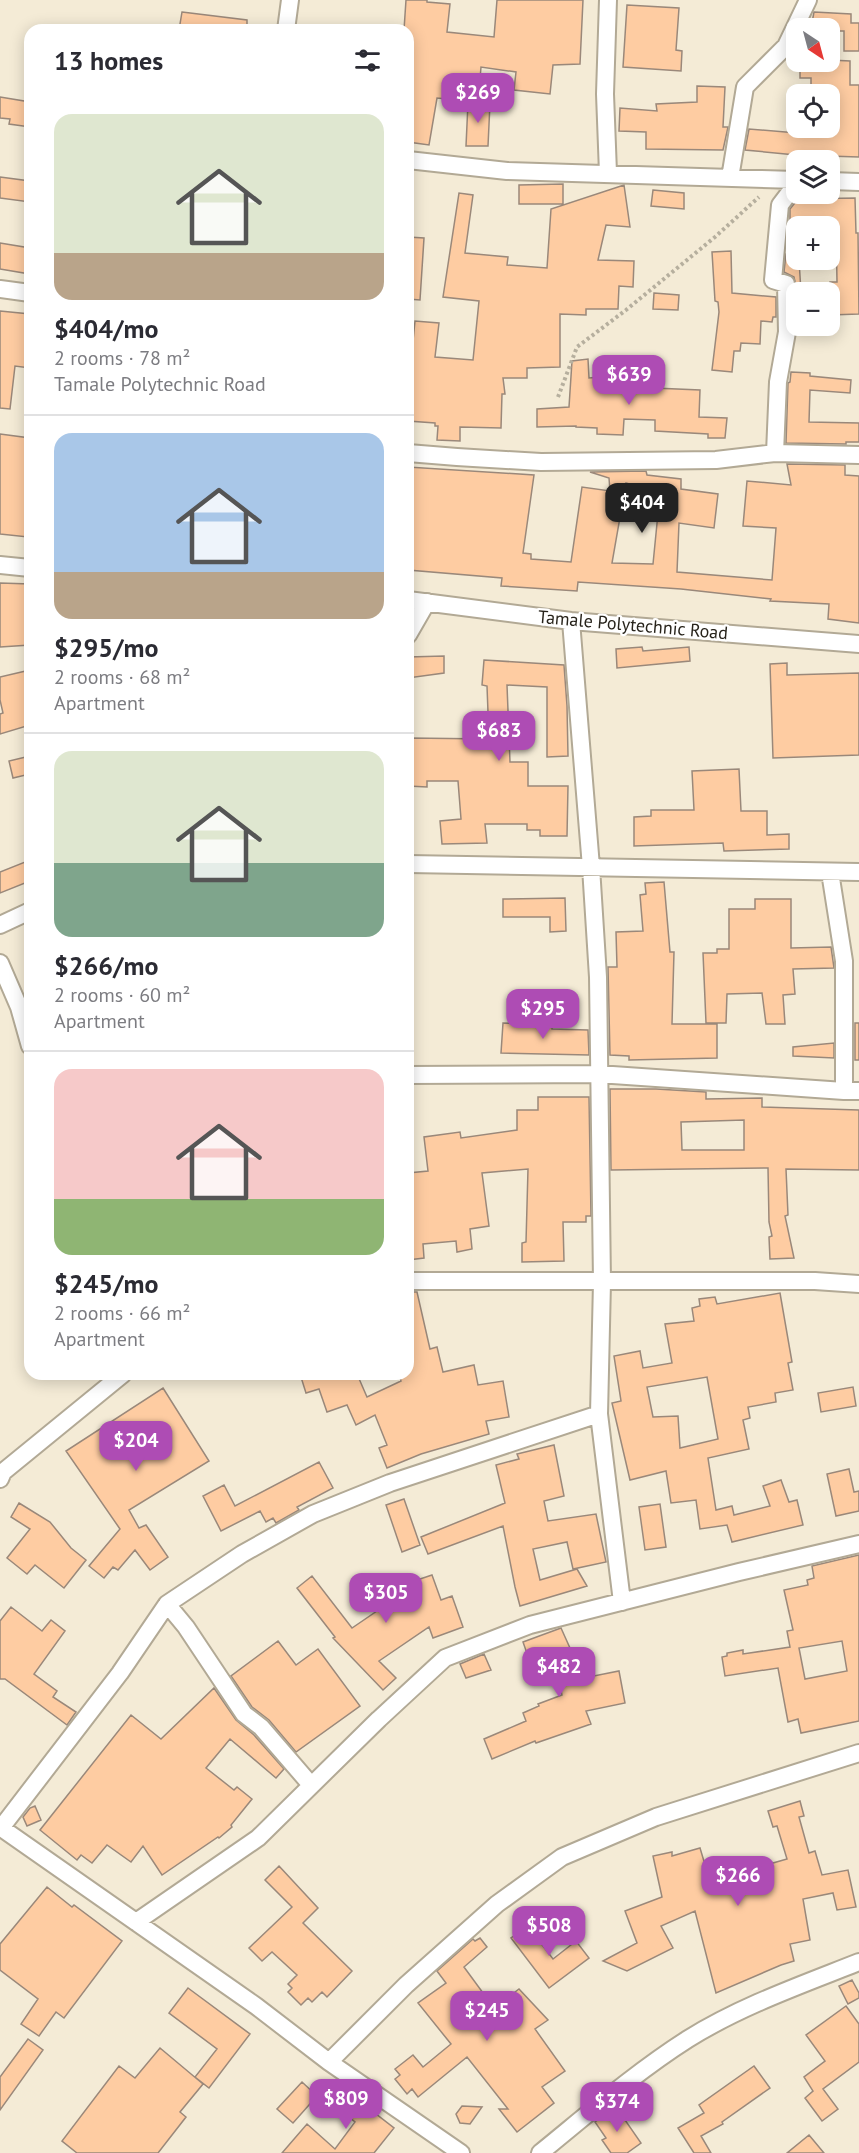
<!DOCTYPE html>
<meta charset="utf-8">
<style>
:root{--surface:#fff;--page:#f2f2f3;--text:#2b2b33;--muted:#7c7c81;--line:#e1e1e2;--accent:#ae4cb4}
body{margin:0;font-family:"PT Sans",sans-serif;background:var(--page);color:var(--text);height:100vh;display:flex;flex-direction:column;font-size:22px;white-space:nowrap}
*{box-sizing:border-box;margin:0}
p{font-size:20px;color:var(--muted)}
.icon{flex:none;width:33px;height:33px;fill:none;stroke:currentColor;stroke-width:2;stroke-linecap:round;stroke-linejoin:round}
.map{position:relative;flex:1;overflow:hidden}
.panel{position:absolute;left:24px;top:24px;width:390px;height:1356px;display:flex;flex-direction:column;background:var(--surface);border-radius:18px;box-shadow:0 3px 15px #0003}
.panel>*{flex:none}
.needle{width:39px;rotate:144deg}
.fabs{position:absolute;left:786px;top:18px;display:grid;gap:12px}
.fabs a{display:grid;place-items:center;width:54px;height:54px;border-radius:12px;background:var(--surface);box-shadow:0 3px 15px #0003;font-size:30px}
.price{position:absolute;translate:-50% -51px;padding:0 14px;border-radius:12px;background:var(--accent);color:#fff;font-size:20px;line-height:39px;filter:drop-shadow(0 2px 3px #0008)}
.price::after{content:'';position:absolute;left:50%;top:36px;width:18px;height:14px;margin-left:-9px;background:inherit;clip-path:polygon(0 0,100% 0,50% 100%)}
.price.active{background:#222;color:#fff}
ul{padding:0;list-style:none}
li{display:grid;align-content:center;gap:12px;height:318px;padding:0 30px}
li+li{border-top:2px solid var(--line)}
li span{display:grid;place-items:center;height:186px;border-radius:18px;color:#555}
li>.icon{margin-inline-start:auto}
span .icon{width:108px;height:108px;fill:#fffc;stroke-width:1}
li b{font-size:26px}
h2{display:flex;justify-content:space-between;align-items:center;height:72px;padding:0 30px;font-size:26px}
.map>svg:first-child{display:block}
.building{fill:#fecca2;stroke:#9a887a;stroke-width:1.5;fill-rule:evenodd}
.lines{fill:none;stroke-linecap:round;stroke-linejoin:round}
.minor-casing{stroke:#b2a995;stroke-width:20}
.path{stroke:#b6af9e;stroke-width:4;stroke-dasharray:3 3;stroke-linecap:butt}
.minor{stroke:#fff;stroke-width:16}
.labels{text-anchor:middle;stroke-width:4.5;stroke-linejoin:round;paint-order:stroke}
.street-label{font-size:18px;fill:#27231b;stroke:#fff}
</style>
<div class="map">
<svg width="859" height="2153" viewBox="0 0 859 2153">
<rect width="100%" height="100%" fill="#f4ebd6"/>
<!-- building -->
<path class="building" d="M406,0H427V2L450,4L447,32L494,37L497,0H583L580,64L553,65L550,94L514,90L516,72L481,67L478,102L437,98L429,145L408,142V30H404Z
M627,5L679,8L676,50L682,51L681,71L623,67Z
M182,12L247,20V30H179Z
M814,12L851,14V23H859V51H844V31H830V28H811Z
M830,60L850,61V85H859V157L796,155L745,150L749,129L797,133L798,128H830V94H811V78H800V62H830Z
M697,86L725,87L723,127H728L723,150L646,149V132L619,131L620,108L657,111L656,104L697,102Z
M0,97L30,102V127L9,124L10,119L0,118Z
M468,103H490L488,146H466Z
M0,177L30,181V202L0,198Z
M563,184V204H519V185Z
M624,185L630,227L606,225L598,260L634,261L633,287L619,286L618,309H586V315L560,314V367L527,368V378H503L505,394H502L501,428L460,427V441L437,440L438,426H435V423L408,421V390L415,321L439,323L435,357L473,360L479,301L443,297L459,193L473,195L465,253L508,257L507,265L547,268L551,209Z
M653,190L684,193V209L651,206Z
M855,198L856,233H858L859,314L830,315V282H837L836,225L790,226V209L798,199Z
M408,237L424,238L420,300L408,299Z
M0,243L30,248V274L0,269Z
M731,251L732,293L776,297V317H773L772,322L761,321L760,344L741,343L740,351H734L732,372L712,370L719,312L718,302L715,301L712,252Z
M796,253V260H799L801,292H797L794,277L784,272L786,254Z
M654,293L679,295L678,310L653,309Z
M0,311L30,314V368L15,366L10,409L0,408Z
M588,359L589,378L637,374H657L654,388L700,390L699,417L727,418L725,438H708V434L655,431V420L624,419L623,435L597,434V428L576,427V426L537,427V409L569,407L572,361Z
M791,372L810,373V376L851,380L850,393L810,390L809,422L859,423V442H846V444L786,443L788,383L790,382Z
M0,434L30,438V479L27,505H30V531L28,537L0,534Z
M787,464L845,465V475L859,476V623L828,619L829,604L770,601L771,599L681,589L578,582L577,591L501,586L502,578L408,570V467L534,475L523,553L531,554V559L571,562L582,487L610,491L609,478L590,472L646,471L647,475L681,479V489L718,494L714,528L679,523L677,572L772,580L776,528L743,526L747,481L791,485ZM626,483L660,493L653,564L612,563Z
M0,583L30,584V645L0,647Z
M642,647L643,651L689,647L690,661L617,668L616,649Z
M444,656V673L408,678V657Z
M484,660L564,665L567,706L568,756L547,757V687L507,685L510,762H528V786H568L567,836H540V830H527V824H485L487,843L442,844L440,821L461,819L458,781H427V787L408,786L410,738L489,739L487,686L482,685Z
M787,663V675L859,673V755L773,758L770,664Z
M30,670V725L0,734V714L3,713L0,700V677Z
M30,756V774L13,778L9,761Z
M739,769L741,811H767V835L789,834V849L724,851L723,843L634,846V817L651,816V810H694L692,771Z
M30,860V881L0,893V872Z
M664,882L670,952H674L672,1024H717V1058L629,1060V1056L610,1055L608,967H617L616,932L643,931L640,895L646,894L645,883Z
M565,898L566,931L550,932V917H503V899Z
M755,899H791V948L831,947L834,968L793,969L795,994L783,995L785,1024H766L762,993L727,994L726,1023H706L703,953H717V949H729V909H755Z
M503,1023L552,1025V1029L588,1030L589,1055L501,1053Z
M855,1023H859V1060H855Z
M834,1043V1058L793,1056V1047Z
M610,1089H656L706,1092V1099L762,1098V1107L859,1110V1170L786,1169L788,1215L785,1216L794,1258L770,1259L769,1237L772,1236L769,1222L768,1168L611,1170ZM744,1120V1150H682L681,1122Z
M538,1097H589L591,1216H586V1222H563L564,1261L522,1262V1243L526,1242L528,1169L482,1173L489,1226L470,1229L472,1249L457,1252L456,1241L423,1244L424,1258L408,1260V1173L428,1171L424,1137L460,1132L461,1138L517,1130V1110H538Z
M408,1292H417L430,1349L437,1347L443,1372L474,1365L478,1385L503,1381L509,1417L486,1421L489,1434L421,1454L387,1468L379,1448L387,1445L375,1415L356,1425L347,1405L327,1412L319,1389L306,1393L300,1374H357L367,1397L401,1381L399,1374H408Z
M780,1293L792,1362L788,1363L793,1390L775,1393L776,1402L748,1407L750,1418L743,1420L749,1449L708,1458L716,1510L732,1506L734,1515L770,1506L763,1486L781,1480L789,1502L797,1500L803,1525L732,1542L727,1525L700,1529L696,1500L671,1503L666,1471L630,1480L612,1403L621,1401L614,1356L640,1351L643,1368L672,1363L665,1324L694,1321L692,1308L700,1306L699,1299L715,1297L717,1304ZM707,1377L718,1439L680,1448L678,1416L653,1417L647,1387Z
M853,1387L856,1406L821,1412L818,1393Z
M163,1388L209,1461L129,1510L139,1528L146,1525L168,1557L150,1570L135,1550L118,1570L113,1567L104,1578L89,1566L120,1529L66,1451Z
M554,1445L564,1496L544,1501L548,1521L596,1514L606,1562L573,1569L567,1542L533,1549L540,1580L577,1569L587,1586L520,1606L515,1587L503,1526L428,1554L421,1537L505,1503L496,1465L519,1459L517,1454Z
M319,1462L333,1488L297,1507L299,1510L276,1523L273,1518L266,1522L260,1511L221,1531L203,1496L224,1485L235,1506Z
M849,1469L854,1492L859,1491V1511L836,1516L827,1474Z
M404,1499L420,1545L402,1552L386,1505Z
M19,1503L50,1522L71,1548L86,1560L64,1588L35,1565L27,1574L7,1558L30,1529L11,1517Z
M660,1504L666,1547L645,1550L639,1507Z
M859,1555V1721L801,1733L798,1719L788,1722L778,1668L725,1676L722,1657L727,1656V1653L743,1650V1654L790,1647L787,1631L793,1630L784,1590L808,1585L807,1580L814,1578L812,1566ZM842,1641L847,1671L805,1679L799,1648Z
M432,1575L441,1600L452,1596L463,1627L433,1638L429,1627L379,1661L396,1678L383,1690L333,1638L335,1637L297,1588L312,1576L352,1628L415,1585L414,1581Z
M11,1607L42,1631L51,1620L65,1631L34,1674L57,1691L53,1697L76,1712L67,1725L5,1679H0V1621Z
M561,1628L570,1648H572L577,1670L581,1669L584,1678L619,1671L625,1703L586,1711L591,1724L536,1743L535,1741L492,1759L484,1739L526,1721L523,1713L539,1706L538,1704L562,1695L553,1653L530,1662L523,1642Z
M278,1641L296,1665L318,1649L360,1706L296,1752L269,1720L252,1707L231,1676Z
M484,1654L491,1670L466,1678L460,1664Z
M214,1688L236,1720L254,1735L284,1769L276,1778L230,1739L206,1768L234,1790L237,1787L252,1799L231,1825L232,1827L219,1838L218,1837L162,1875L143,1846L131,1862L107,1845L92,1863L81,1855L77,1860L40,1830L131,1715L161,1739Z
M800,1801L804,1816L799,1817L809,1853L815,1851L822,1875L848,1870L856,1907L837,1910L833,1893L803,1899L810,1940L790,1944L794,1961L781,1965L716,1993L695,1911L661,1926L673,1948L627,1971L603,1961L637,1943L625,1911L662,1897L653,1856L672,1852V1856L700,1848L709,1878L757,1863L759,1867L787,1859L777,1826L773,1827L768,1811Z
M35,1806L41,1820L27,1826L23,1817L30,1808Z
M279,1866L318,1908L303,1923L352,1971L327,1997L322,1992L312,2002L308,1998L301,2005L288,1992L292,1988L288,1984L297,1975L272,1952L262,1961L249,1948L292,1907L265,1880Z
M47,1887L72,1907L74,1905L122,1941L64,2018L56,2012L39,2036L21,2024L38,1999L0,1970V1944Z
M528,1926L553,1959L576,1941L589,1958L549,1988L511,1938Z
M480,1938L487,1947L464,1967L494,2008L519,1989L548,2020L535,2029L565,2071L542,2087L554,2103L517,2132L499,2109H508L467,2057L418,2097L412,2089L407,2094L395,2079L400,2075L395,2069L413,2055L423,2067L451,2044L418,2003L446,1983L437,1971L473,1939L475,1941Z
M852,1980L859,1993V1998L848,2004L839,1986Z
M188,1988L250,2034L209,2088L195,2077L217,2049L169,2013Z
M846,2006L859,2024V2062L823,2089L838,2109L822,2121L805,2098L813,2091L804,2077L825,2061L806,2035Z
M28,2039L43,2050L0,2110V2077Z
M160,2048L203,2084L180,2112L186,2117L158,2153H77L62,2141L119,2066L135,2078Z
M754,2066L770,2088L722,2122L723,2124L701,2136L711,2153H694L678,2128L704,2113L699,2105Z
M302,2082L317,2096L293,2123L277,2109Z
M334,2085L353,2099L354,2097L394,2128L374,2153H282L307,2124L335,2149L355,2122L324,2097Z
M462,2106L482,2107L470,2124L460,2123L456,2114Z
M616,2107L641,2143L627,2153H611L602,2140L606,2138L595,2122Z
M809,2135L824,2153H787Z"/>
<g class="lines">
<!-- minor casing -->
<g class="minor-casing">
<path id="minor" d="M286,30L290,0
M408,160L507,171L796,180
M608,173L605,94L608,0
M730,178L745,87L786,46L808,0
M830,181L859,182
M0,289L30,293
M408,453L457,457L541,462L716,460L775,453L859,455
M775,453L778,382L787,332L786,284L773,280L780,205L796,184
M0,565L30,568
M408,600L571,621L859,644
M571,621L591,867L598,977L602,1282L599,1414L622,1602
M408,635L427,602
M408,864L859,872
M830,872L844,961V1091
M0,925L30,911
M0,963L19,1007L30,1046
M408,1075L598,1074L844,1091H859
M408,1281H815L859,1284
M0,1479L3,1472L123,1374
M167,1604L186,1627L244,1714L261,1727L311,1785
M0,1827L256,2006L329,2062L461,2153
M1,1828L120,1673L167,1604L242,1554L313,1514L390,1483L599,1414
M136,1922L258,1838L379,1719L445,1658L530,1625L739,1572L859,1544
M329,2062L406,1985L497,1904L562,1857L656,1817L859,1753
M540,2153C588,2114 636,2072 688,2039C741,2006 801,1985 859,1962"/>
</g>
<!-- path -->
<path class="path" d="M558,397L577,347L626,310L715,237L759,197"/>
<!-- minor -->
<use href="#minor" class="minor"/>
</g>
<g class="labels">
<!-- street labels -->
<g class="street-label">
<text transform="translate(633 625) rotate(5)" y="6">Tamale Polytechnic Road</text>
</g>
</g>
</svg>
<div class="fabs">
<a><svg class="needle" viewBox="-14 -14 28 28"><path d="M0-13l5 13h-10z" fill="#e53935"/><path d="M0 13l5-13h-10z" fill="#7c7c81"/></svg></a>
<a><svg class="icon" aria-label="locate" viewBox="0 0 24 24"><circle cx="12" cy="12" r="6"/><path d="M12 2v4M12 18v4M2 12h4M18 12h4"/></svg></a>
<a><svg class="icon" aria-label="layers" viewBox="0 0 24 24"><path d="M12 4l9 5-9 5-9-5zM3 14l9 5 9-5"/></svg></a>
<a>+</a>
<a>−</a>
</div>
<b class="price" style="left:478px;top:124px">$269</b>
<b class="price" style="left:629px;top:406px">$639</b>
<b class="price active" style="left:642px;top:534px">$404</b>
<b class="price" style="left:499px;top:762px">$683</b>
<b class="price" style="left:543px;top:1040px">$295</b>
<b class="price" style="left:136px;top:1472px">$204</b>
<b class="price" style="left:386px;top:1624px">$305</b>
<b class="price" style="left:559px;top:1698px">$482</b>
<b class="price" style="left:738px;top:1907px">$266</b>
<b class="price" style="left:549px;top:1957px">$508</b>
<b class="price" style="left:487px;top:2042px">$245</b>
<b class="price" style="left:346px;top:2130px">$809</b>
<b class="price" style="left:617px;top:2133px">$374</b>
<section class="panel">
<h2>13 homes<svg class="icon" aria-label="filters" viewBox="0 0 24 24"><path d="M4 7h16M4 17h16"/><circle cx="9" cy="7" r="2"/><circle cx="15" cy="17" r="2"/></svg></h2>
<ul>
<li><span style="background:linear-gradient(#dfe7d0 75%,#b9a48a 0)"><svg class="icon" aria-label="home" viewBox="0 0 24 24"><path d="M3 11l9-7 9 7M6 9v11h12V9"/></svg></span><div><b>$404/mo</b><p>2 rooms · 78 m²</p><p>Tamale Polytechnic Road</p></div></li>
<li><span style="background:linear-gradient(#a9c7e8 75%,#b9a48a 0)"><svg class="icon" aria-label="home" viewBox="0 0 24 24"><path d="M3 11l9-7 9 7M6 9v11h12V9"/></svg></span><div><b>$295/mo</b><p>2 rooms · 68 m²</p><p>Apartment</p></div></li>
<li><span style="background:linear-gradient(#dfe7d0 60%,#7fa58c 0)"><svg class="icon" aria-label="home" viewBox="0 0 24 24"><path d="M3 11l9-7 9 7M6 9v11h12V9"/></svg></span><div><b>$266/mo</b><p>2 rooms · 60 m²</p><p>Apartment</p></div></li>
<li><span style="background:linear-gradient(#f6c9c9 70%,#8fb573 0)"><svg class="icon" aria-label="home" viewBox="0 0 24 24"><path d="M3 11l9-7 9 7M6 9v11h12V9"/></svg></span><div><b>$245/mo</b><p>2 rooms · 66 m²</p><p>Apartment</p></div></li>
</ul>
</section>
</div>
